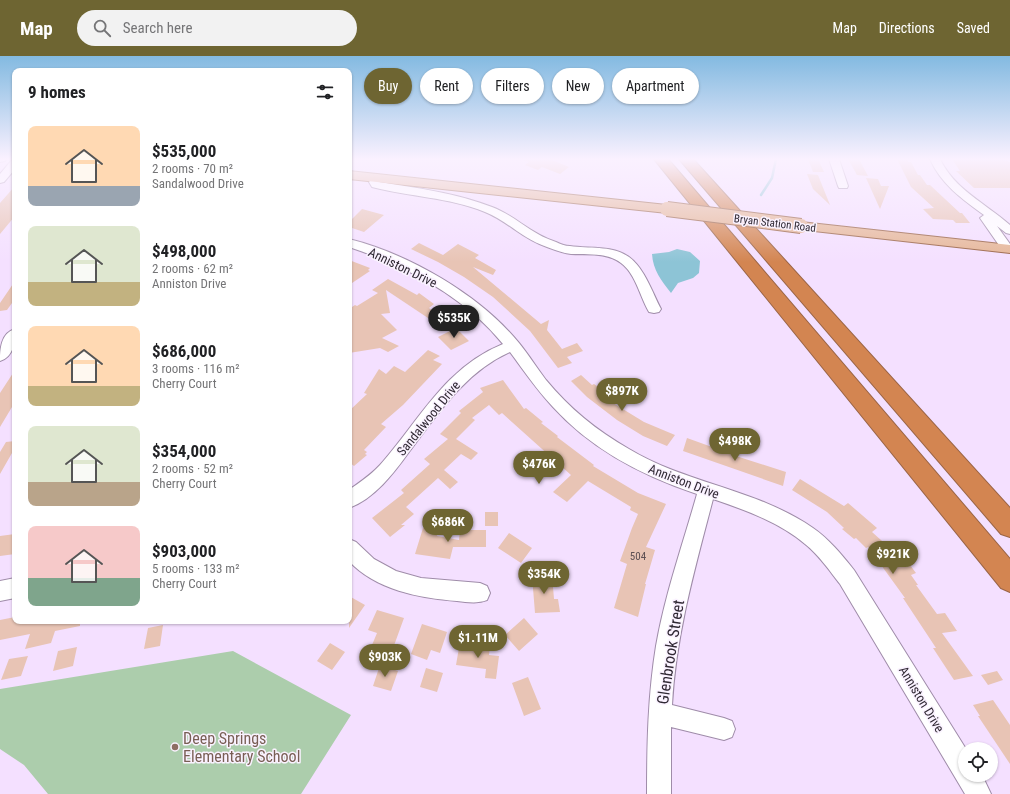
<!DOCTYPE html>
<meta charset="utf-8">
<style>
:root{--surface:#fff;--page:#f2f2f2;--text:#202124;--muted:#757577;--accent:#6e6532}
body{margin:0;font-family:"Roboto Condensed",sans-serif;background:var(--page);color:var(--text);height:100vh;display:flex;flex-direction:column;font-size:15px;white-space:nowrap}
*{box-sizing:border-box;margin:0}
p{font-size:13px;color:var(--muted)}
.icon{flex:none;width:22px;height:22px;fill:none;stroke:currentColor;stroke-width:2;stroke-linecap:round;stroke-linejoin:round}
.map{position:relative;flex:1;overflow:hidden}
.sheet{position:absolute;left:12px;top:12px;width:340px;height:556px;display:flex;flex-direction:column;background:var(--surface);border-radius:8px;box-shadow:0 1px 3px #0004}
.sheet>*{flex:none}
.banner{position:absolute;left:364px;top:12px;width:380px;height:36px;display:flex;gap:8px}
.fabs{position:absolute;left:958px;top:686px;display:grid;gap:8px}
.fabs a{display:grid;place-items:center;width:40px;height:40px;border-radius:50%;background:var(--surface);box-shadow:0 1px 3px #0004;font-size:20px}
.price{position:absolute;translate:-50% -34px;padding:0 9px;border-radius:14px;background:var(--accent);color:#fff;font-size:13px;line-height:26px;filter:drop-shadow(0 1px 2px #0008)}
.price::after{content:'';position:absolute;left:50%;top:24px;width:12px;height:9px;margin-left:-6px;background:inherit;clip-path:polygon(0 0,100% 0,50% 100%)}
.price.on{background:#222;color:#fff}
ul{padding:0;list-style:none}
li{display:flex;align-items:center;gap:12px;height:100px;padding:0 16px}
li span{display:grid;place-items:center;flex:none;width:112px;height:80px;border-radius:8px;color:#555}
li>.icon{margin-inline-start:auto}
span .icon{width:48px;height:48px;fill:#fffc;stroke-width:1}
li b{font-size:17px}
h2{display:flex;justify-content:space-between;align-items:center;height:48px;padding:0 16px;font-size:17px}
.chip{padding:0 14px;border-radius:18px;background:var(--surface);box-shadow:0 1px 3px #0004;font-size:14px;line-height:36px}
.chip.on{background:var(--accent);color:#fff}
header{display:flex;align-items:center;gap:24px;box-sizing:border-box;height:56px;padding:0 20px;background:var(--accent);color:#fff}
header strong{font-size:19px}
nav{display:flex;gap:22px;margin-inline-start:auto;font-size:14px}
.search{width:280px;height:36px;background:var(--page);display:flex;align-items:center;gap:10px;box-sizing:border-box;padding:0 14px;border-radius:22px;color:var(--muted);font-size:15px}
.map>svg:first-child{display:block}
.green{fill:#accdac}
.water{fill:#8dc4d6}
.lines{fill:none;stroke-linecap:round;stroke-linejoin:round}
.stream{stroke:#8dc4d6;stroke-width:2.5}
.building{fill:#e8c4b5}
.minor-casing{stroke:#9f8ca9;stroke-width:2}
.major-casing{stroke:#9a6547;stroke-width:2}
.highway-casing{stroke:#9a6547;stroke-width:2}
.minor{fill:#fff;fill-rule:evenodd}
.major{fill:#e5b697;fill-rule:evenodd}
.highway{fill:#d38551;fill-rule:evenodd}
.major-bridge-casing{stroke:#9a6547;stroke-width:16;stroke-linecap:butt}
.major-bridge{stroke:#e5b697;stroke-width:14}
.education-dot{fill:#8d6e63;stroke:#faf2ff;stroke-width:1.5}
.labels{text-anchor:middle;stroke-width:3;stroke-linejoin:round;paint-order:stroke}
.far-street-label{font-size:11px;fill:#302934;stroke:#faf2ff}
.number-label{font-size:11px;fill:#5e5054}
.street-label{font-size:13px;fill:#302934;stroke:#faf2ff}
.near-street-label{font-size:16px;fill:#302934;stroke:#faf2ff}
.near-education-label{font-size:16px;fill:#785e54;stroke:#faf2ff;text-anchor:start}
</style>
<header>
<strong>Map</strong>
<div class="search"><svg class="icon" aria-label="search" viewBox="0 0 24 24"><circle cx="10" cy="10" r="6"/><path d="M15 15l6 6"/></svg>Search here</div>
<nav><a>Map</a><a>Directions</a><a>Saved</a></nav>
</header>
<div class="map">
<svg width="1010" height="738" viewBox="0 0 1010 738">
<rect width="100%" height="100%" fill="#f4e0ff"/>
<!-- green -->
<path class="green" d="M233,595L351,659L301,738H48L24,709L0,693V633Z"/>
<!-- water -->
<path class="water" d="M677,193L690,196L700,205L699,217L693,222L678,227L671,237C661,224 653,214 652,198L669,196Z"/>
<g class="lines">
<!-- stream -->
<path class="stream" d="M761,139L772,122L776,103"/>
</g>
<!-- building -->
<path class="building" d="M521,103H554L552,104L569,111L560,118L542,111L538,114L525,109L529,106Z
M808,103H818L824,116H813Z
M848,103H859L868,120L857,119Z
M897,103H908V106H911L918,119H920L927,129H930L960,157H962L970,167H956L953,164L933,163L923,153L934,152L911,131Z
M952,103H1000L1010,106V132H974L956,115H960Z
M807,118L818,119L830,149L813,133Z
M866,122L878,123L881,130H889L880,153Z
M15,130V160L0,178V147Z
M362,153L384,159L364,176L349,171V166Z
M419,187L443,199L458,188L479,199L475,202L496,214L493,219L473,211L541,268L549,264L547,274L562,293L577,287L583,295L567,301L572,307L558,312L530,275L493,241L464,221L438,206L411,193Z
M349,204L370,212L368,214L370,215L349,229Z
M388,223L417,239L419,237L434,248L429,252L436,257L428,262L386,234L390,257L381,258L397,274L382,282L399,290L388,296L380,292L349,297V253L355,249L357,250L378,237L372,234Z
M15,225V247H12L7,254L0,255V247Z
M456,272L469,285L451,294L438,281Z
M428,294L440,300L433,304L442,308L403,349L381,368L386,371L364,394L367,396L365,398L367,399L354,410L349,406V355L367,338L364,337L379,313L386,318L394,310L405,316Z
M15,314V346L0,371V337Z
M581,319L592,329L594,328L617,345L613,347L644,366L675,379L667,390L643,380L617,364L587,341L571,325Z
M503,324L524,353L526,352L543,366L541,367L558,380L557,381L594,409L593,410L638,437L666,448L646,491L655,494L645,528H646L638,561L614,552L627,508L620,505L632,472L638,458L630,454L631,451L588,425L567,446L553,436L571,419L502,357L499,359L489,349L472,362L475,364L456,383L478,397L471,404L461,398L444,414L458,426L450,433L438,422L406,451L414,458L401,469H405L390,481L372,462L404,437L401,434L429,409L430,408L424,403L448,383L440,378L461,357L459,355L483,336L480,332Z
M687,382L712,391L711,392L786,416L783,430L683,395Z
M15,385V396L12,397L0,418V396L6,386Z
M800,423L844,450L848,447L877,472L872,476L891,493L902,507L907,505L916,517L911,519L918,529H916L937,558L945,557L957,575L942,577L973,620L954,624L933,592H936L903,542H905L868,491L866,492L856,482L854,483L842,473L844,472L827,456L792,434Z
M485,456H498V470H485Z
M423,472L438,474L437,480L459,484L460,474H486V491H453L450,503L415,498Z
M509,477L532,492L521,507L498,492Z
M15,478V498L0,500V480Z
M552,519L554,543H558L560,556L535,557L532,520Z
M349,540L365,549L349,572Z
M377,554L404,562L392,595L372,589L377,577L368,574Z
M15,561V565H80V570L55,575L51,587L25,593L30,578L0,584V564Z
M524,562L538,578L519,595L505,579Z
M422,568L447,576L440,597L431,594L427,604L411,598Z
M163,569L160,590L144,593L148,572Z
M460,586L490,590L489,599L499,600L496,623L485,622L486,613L456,609Z
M330,587L345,596L332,614L317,605Z
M77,591L73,610L53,615L58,595Z
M28,600L21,620L1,624L9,603Z
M380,609L398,615L391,635L373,630Z
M426,612L443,617L437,636L420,631Z
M997,615L1003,624L988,629L981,619Z
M528,621L541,653L524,660L512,627Z
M993,644L1010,669V708L978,660H980L973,649Z"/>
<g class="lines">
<!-- minor casing -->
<g class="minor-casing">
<path id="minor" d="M0,103H6L5,105L0,106Z
M829,103H839L848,130L847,132H839L838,130Z
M930,103H940C954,133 985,147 1010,169V178L1006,177L997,170L1010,188V195H1003L980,162L984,159C962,143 941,128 930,103Z
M15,104V113L4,126L0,127V118L11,105Z
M378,119L383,122L379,126C417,132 456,137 492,151C516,160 530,178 556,186C560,188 565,190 570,190C589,193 612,189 629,201C645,213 652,236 661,253L659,256L654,257L649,256C640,241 636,218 621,207C607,196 587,199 571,198C563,197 555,194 547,191C522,183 508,165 485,156C448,141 410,141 372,131L369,126L374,120Z
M349,183C409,198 480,239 519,287C528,298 537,312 546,324C569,352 597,375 629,393C687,428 757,433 813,472C829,483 842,499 854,514L966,693L965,719H982L991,738H965L840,528C829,514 819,499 805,488C779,466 745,454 713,443C695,512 676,578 672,649L724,662L732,665L735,673L732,681L724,684L671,671V738H647C647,688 648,639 656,590C665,538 683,488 697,438C643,420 592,394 553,351C537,334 524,315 510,296C465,316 437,359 409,396C394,417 374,443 349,452V434C360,426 371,419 380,409C420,364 444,312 503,288C464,240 406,210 349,191Z
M15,273C15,285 14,301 0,305C0,293 1,277 15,273Z
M349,483L356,486L374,503L396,515L421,522L480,527L487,530L490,537L487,544C477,548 467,546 457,545C419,542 376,534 349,505Z
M15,522V542L0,545V525Z"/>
</g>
<!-- major casing -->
<g class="major-casing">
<path id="major" d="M349,115L667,149L672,150L674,153L672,156L667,157L349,123Z
M801,166L1010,189V197L796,173L794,170L796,167Z"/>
</g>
<!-- highway casing -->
<g class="highway-casing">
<path id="highway" d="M654,103H668L1010,503V536L1001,532Z
M679,103H693L1010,452V481L1001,478Z"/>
</g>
<!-- minor -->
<use href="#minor" class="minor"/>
<!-- major -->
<use href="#major" class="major"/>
<!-- highway -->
<use href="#highway" class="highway"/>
<!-- major-bridge casing -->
<g class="major-bridge-casing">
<path id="major-bridge" d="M667,153L801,170"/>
</g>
<!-- major-bridge -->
<use href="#major-bridge" class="major-bridge"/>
</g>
<!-- sky -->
<linearGradient id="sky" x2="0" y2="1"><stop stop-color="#83bae1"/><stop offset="0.5" stop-color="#faf1ff"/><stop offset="1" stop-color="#faf1ff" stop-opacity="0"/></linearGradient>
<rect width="1010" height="206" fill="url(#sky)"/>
<!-- markers -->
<circle class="education-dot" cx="175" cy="691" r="4"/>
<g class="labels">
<!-- far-street labels -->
<g class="far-street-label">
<text transform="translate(775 167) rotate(7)" y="4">Bryan Station Road</text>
</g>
<!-- number labels -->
<g class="number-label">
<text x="638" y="504">504</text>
</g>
<!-- street labels -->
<g class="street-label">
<text transform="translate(403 211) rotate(26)" y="5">Anniston Drive</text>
<text transform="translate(428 362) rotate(-51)" y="5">Sandalwood Drive</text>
<text transform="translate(684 425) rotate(21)" y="5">Anniston Drive</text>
<text transform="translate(922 643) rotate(59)" y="5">Anniston Drive</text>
</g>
<!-- near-street labels -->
<g class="near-street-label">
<text transform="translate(670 596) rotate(-81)" y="6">Glenbrook Street</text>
</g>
<!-- near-education labels -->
<g class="near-education-label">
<text x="183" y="688">Deep Springs<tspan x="183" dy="18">Elementary School</tspan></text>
</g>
</g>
</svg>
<div class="fabs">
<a><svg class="icon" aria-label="locate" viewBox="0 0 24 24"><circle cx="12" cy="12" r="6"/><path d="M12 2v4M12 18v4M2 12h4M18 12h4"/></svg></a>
</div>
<b class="price on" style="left:454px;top:283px">$535K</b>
<b class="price" style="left:622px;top:356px">$897K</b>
<b class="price" style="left:735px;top:406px">$498K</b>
<b class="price" style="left:539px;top:429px">$476K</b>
<b class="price" style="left:448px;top:487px">$686K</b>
<b class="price" style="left:893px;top:519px">$921K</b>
<b class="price" style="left:544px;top:539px">$354K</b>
<b class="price" style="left:478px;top:603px">$1.11M</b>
<b class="price" style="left:385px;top:622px">$903K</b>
<div class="banner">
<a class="chip on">Buy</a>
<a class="chip">Rent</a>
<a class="chip">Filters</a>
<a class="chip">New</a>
<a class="chip">Apartment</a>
</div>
<section class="sheet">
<h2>9 homes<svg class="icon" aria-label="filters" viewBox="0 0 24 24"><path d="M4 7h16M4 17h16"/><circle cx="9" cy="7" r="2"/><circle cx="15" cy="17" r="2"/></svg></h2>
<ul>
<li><span style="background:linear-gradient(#ffd9b3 75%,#9aa5b1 0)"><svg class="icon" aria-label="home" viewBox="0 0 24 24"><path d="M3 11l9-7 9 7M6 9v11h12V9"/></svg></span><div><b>$535,000</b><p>2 rooms · 70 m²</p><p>Sandalwood Drive</p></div></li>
<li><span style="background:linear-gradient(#dfe7d0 70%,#c2b280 0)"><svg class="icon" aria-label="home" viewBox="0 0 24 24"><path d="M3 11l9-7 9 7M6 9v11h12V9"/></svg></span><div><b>$498,000</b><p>2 rooms · 62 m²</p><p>Anniston Drive</p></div></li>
<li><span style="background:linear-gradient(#ffd9b3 75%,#c2b280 0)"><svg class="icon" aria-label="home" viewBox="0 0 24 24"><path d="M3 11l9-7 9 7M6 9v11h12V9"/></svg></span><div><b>$686,000</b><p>3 rooms · 116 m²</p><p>Cherry Court</p></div></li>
<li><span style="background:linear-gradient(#dfe7d0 70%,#b9a48a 0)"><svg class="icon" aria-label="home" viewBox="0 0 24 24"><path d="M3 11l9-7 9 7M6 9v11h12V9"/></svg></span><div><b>$354,000</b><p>2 rooms · 52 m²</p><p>Cherry Court</p></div></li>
<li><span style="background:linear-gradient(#f6c9c9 65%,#7fa58c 0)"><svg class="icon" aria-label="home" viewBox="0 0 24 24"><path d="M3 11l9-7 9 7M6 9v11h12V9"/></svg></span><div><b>$903,000</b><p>5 rooms · 133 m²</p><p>Cherry Court</p></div></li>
</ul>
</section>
</div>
